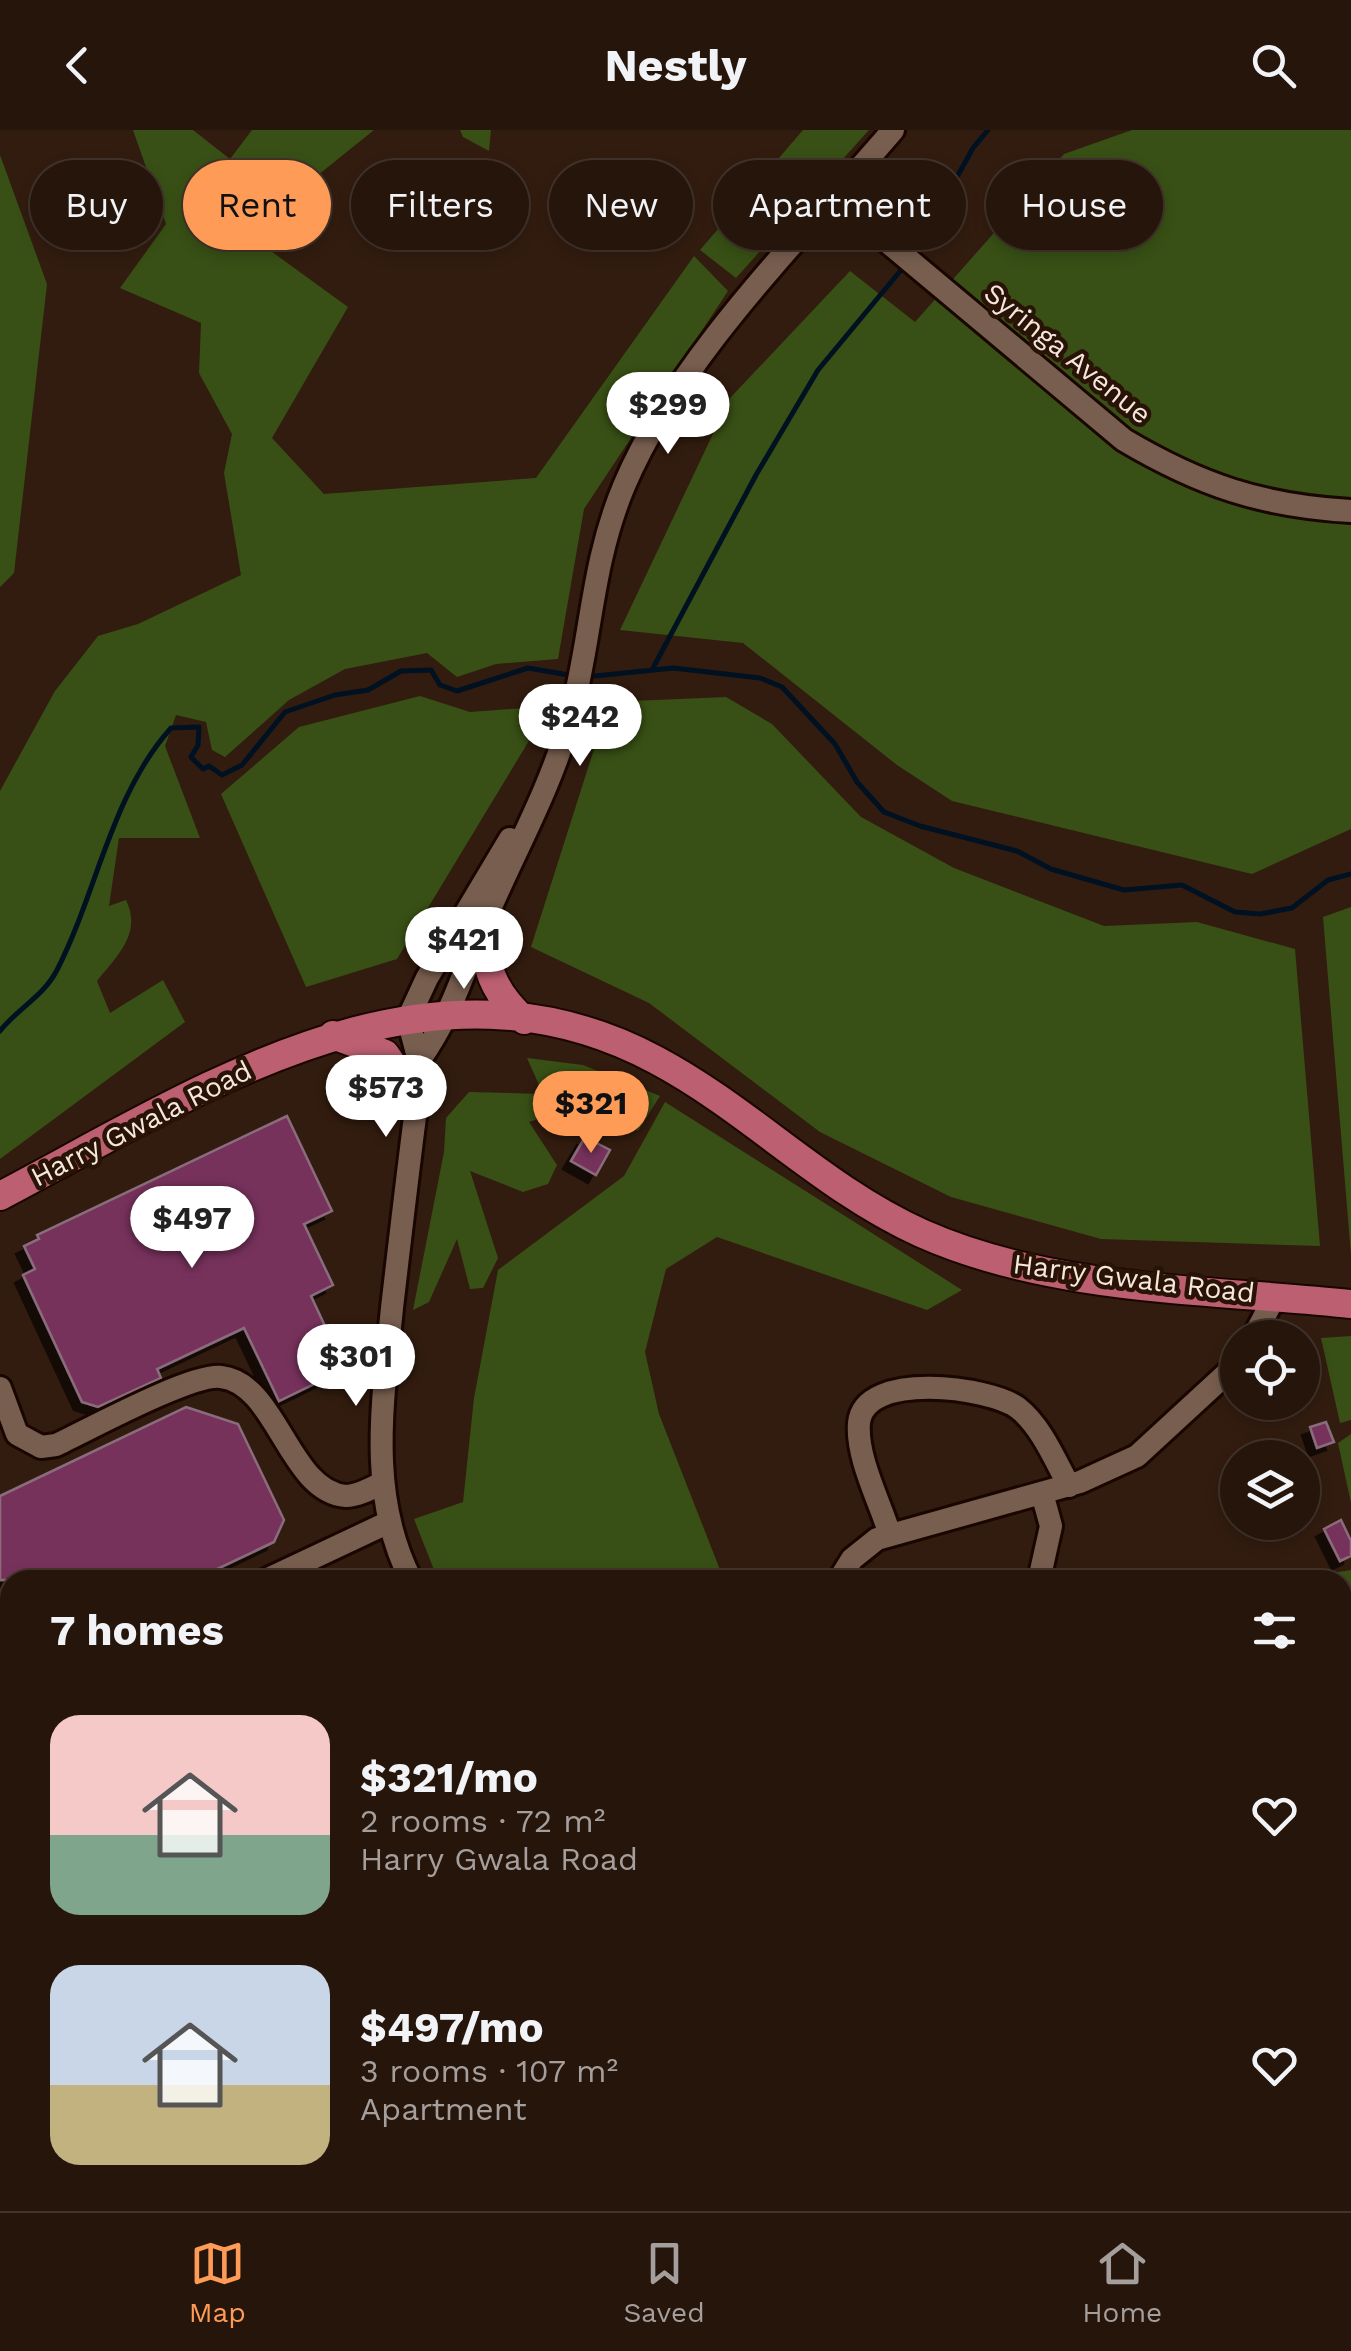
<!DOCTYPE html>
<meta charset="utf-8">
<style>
:root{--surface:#26150b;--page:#322219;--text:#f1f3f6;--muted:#a49f9d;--line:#42342c;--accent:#fe9c57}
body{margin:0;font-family:"Work Sans",sans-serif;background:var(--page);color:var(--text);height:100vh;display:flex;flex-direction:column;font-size:38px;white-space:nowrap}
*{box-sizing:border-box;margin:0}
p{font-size:32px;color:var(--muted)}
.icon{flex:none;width:55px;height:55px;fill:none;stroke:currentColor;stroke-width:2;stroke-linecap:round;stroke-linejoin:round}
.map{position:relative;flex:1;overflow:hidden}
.drawer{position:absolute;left:0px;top:1440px;width:1352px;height:642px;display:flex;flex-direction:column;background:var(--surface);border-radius:30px 30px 0 0;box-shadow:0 5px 15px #0003,0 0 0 2px var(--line)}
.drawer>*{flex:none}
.hud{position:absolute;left:30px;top:30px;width:1292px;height:90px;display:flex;gap:20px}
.buttons{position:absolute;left:1220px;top:1190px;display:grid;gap:20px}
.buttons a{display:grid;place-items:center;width:100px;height:100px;border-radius:50%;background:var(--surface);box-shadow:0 5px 15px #0003,0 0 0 2px var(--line);font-size:50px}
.price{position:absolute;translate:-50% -85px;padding:0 22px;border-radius:35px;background:#fff;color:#222;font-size:32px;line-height:65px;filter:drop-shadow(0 2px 5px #0008)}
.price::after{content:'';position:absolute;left:50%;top:60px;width:30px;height:22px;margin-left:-15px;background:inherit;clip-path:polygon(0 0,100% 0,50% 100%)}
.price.on{background:var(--accent);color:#111}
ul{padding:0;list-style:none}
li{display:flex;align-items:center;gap:30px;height:250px;padding:0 50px}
li span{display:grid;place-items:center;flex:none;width:280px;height:200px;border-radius:30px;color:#555}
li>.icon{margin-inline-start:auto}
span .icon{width:120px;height:120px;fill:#fffc;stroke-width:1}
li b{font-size:42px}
h2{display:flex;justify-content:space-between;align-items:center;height:120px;padding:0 50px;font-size:42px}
.tag{padding:0 35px;border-radius:45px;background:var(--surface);box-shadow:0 5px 15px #0003,0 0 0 2px var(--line);font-size:35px;line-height:90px}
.tag.on{background:var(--accent);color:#111}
header{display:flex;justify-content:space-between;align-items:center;height:130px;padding:0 50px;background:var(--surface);font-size:45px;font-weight:700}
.dock{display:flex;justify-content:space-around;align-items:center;height:140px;border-top:2px solid var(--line);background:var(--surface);font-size:28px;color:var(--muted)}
.dock a{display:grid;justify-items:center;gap:5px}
.dock .on{color:var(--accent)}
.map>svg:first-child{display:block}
.green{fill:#385015}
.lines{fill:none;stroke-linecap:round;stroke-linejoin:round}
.stream{stroke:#012;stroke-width:5}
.building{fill:#77305c;stroke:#896d7c;stroke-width:2.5;filter:url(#shadow)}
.minor-casing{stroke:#190600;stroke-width:28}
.major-casing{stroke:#190600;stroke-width:32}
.path{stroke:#735f54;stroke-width:2.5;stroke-dasharray:5 8;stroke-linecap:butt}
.minor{stroke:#785e4f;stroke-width:22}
.major{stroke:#bc5f71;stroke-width:28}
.labels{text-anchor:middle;stroke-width:9;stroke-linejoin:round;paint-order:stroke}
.street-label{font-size:28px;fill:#f6e7de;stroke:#281306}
</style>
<header><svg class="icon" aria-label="back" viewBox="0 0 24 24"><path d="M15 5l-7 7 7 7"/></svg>Nestly<svg class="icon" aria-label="search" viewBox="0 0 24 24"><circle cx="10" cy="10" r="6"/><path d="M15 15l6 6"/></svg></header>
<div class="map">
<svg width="1351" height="2081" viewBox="0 0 1351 2081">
<defs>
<filter id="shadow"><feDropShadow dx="-8" dy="8" stdDeviation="0" flood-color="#0009"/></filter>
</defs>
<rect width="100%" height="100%" fill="#321c0f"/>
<!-- green -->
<path class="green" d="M133,0H193L230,29L252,0H374L246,103L348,177L272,308L324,364L536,348L694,126L728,161L584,379L558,529L496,534L457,547L427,523L345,539L289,570L225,627L212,620L206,592L176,585L165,616L200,708H119L109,776L126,770C142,803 118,825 97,851L110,883L163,850L185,892L0,1029V661L55,561L98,506L138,494L241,445L224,343L232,304L199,243L201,193L120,158L166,94Z
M460,0H491L489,21L463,7Z
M803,0H869L736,148L700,120Z
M1132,0H1351V699L1252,744L952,671L897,635L743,513L620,500L730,268L850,141L915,192L1064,24Z
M0,25L47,154L14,443L0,457Z
M420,566L470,582L550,576L397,829L306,857L221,664L299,597Z
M726,567L772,594L861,687L954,738L1104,796L1197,792L1295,819L1320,1116L1101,1109L951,1067L820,1002L649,873L531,817L609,572Z
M1351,777V1125L1323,787Z
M527,928L583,935L660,966L638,1001C609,986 608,965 581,951L594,981L583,984L571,969L555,983L529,992L557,1035L548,1054L523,1062L470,1041L498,1128L483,1158L470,1159L457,1109L429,1172L413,1180L444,1022L446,988L469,962L543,964Z
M665,972L962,1160L927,1180L717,1107L666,1139L645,1222L659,1284L724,1450H438L414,1389L463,1372L474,1268L498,1140L624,1046Z
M1351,1206V1290L1340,1293L1321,1208Z
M1351,1304V1373L1338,1313Z
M1351,1440V1579L1343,1576L1342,1450H1324L1325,1444Z
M1343,1584L1351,1587V2081H1321L1316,2073L1342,2072Z
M10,1712V1758L0,1766V1713Z
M1064,2073L1301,2072L1306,2081H1061Z"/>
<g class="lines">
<!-- stream -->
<path class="stream" d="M913,126L973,18L988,0
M653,538L756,345L818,240L906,134
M585,547L673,538L760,548L782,557L835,614L857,652L884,682L920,696L1017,721L1051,739L1124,760L1182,755L1235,782L1260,784L1292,778L1328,750L1351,744
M0,901C18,878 43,867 57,840C97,762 111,665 171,598L199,597L198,615L191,627L203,639L209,636L222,645L242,635L285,582L335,565L368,560L401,541L431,540L440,555L457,561L528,538L575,546
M0,1777L10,1768
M0,1843L10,1852
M123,2072L129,2081"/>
</g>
<!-- building -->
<path class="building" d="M287,986L332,1081L304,1094L333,1155L311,1166L345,1239L279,1271L244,1198L157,1239L161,1248L98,1277L82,1272L23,1145L35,1139L24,1116L39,1109L37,1105Z
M585,1007L610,1020L596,1045L571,1031Z
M186,1277L238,1294L284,1390L274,1412L194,1450H0V1366Z
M1326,1292L1334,1312L1317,1318L1310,1297Z
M1341,1390L1351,1411V1426L1340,1431L1324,1399Z"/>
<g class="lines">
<!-- minor casing -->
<g class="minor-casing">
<path id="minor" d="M835,68L1124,310C1200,355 1262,376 1351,381
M419,931C453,882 461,848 483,795C511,728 549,662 569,592C592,511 590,437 624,356C679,226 801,108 893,0
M1253,1208L1275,1166
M0,1258L17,1304L41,1317L56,1315C88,1300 192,1243 221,1247C277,1253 289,1362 346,1366C358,1366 372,1358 382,1353
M890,1405C880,1372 856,1327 859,1293C864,1240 990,1257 1018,1278C1041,1296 1055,1330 1069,1356
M266,1450L389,1392
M411,1450C367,1364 383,1271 392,1178C400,1109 408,1040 417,971L419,931L408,889L427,848L510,709
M839,1450L852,1429L877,1409L1080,1352L1137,1326L1238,1233
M1039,1450L1051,1396L1042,1363
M0,2009L10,2023
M39,2072L44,2081
M312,2072L313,2081
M435,2072V2081
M629,2072L634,2081"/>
</g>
<!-- major casing -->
<g class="major-casing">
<path id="major" d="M482,796C486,838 492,861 524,890
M333,905L385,924L417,971
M0,1066C200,961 426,807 656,930C750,980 822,1058 921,1103C1053,1162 1210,1159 1351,1174"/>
</g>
<!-- path -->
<path class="path" d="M541,2081L553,2072
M672,2081L692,2072"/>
<!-- minor -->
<use href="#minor" class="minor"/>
<!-- major -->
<use href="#major" class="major"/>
</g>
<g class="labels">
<!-- street labels -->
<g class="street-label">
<text transform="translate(1068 223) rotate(39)" y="10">Syringa Avenue</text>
<text transform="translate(141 993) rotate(-27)" y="10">Harry Gwala Road</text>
<text transform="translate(1134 1148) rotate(7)" y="10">Harry Gwala Road</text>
</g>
</g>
</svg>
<div class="buttons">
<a><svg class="icon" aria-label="locate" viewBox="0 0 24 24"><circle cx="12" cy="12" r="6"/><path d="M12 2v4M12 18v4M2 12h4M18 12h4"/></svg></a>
<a><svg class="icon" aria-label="layers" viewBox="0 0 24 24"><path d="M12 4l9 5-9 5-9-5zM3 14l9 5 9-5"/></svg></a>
</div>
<b class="price" style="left:668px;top:327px">$299</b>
<b class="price" style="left:580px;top:639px">$242</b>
<b class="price" style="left:464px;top:862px">$421</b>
<b class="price" style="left:386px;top:1010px">$573</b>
<b class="price on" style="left:591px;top:1026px">$321</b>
<b class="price" style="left:192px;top:1141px">$497</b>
<b class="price" style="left:356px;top:1279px">$301</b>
<div class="hud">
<a class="tag">Buy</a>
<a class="tag on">Rent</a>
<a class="tag">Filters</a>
<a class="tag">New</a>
<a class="tag">Apartment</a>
<a class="tag">House</a>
</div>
<section class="drawer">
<h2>7 homes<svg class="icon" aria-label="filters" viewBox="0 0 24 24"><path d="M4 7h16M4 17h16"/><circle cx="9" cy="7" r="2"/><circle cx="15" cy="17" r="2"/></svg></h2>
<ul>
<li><span style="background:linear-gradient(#f6c9c9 60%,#7fa58c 0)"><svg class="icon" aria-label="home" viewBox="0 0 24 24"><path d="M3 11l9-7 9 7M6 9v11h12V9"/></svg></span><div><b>$321/mo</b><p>2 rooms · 72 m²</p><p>Harry Gwala Road</p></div><svg class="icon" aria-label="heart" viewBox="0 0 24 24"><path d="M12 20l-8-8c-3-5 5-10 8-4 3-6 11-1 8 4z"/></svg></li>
<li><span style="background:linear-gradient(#c9d6e8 60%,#c2b280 0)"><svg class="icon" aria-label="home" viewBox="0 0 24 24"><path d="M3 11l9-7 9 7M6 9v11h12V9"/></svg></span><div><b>$497/mo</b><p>3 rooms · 107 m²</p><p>Apartment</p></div><svg class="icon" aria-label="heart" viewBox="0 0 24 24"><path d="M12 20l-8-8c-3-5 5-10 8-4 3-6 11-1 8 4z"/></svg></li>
</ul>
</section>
</div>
<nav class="dock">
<a class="on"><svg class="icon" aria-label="map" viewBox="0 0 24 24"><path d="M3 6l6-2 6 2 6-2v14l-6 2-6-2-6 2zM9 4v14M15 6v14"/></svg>Map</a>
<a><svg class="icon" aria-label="saved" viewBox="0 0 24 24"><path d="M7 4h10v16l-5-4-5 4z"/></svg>Saved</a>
<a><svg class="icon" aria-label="home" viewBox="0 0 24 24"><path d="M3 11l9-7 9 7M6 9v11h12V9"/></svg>Home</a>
</nav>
